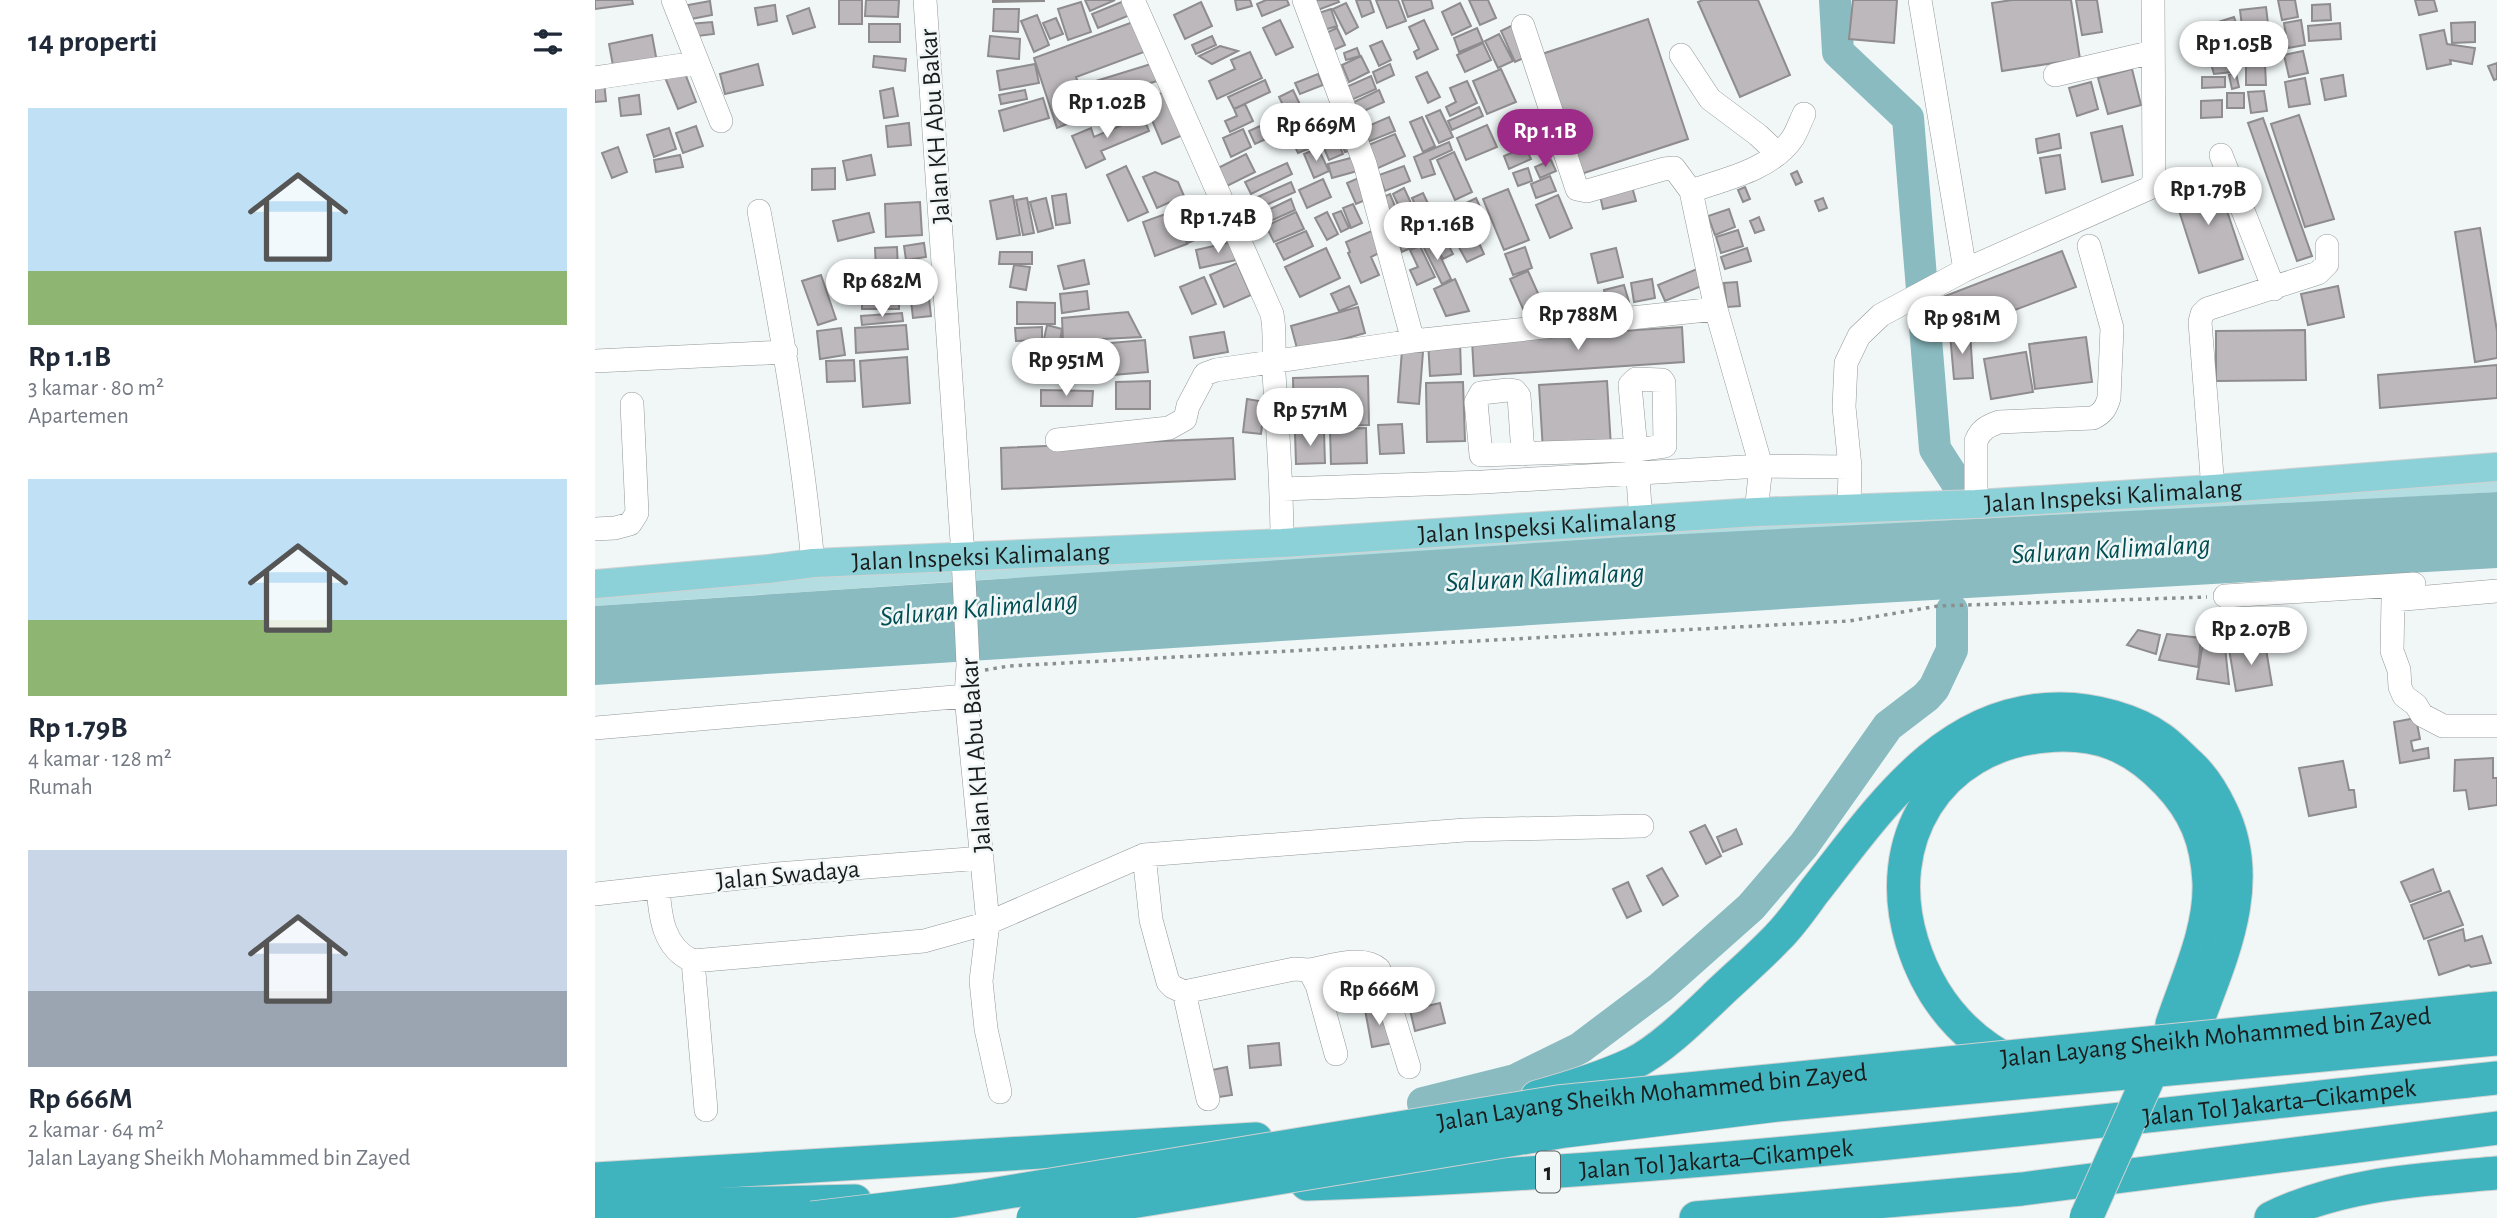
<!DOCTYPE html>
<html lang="id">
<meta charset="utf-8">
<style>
:root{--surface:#fff;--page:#f6f6f7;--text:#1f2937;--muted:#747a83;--accent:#9d2c89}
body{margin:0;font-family:"Alegreya Sans",sans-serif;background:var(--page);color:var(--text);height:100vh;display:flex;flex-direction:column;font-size:26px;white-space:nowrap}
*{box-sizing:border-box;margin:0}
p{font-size:23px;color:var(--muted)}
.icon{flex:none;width:38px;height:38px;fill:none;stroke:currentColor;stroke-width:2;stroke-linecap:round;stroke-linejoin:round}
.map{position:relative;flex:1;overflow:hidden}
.drawer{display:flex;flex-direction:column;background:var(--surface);width:595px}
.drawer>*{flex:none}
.price{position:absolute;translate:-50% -60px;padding:0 16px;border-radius:24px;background:#fff;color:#222;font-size:23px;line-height:46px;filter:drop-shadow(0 2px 4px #0008)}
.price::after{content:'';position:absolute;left:50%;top:42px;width:21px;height:16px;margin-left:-10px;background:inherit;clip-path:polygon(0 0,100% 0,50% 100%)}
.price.active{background:var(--accent);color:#fff}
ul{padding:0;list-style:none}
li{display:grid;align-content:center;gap:14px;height:371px;padding:0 28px}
li span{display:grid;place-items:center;height:217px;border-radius:0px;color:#555}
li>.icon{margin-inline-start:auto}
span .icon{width:126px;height:126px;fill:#fffc;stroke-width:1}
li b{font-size:30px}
h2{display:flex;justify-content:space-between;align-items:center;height:84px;padding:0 28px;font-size:30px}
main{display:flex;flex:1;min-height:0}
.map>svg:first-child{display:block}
.green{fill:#b3dde1}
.water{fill:#8abbc0}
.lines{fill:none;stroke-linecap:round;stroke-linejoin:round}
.river{stroke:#8abbc0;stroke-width:32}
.building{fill:#bcb8bb;stroke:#8f8c8e;stroke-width:2}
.minor-casing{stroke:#939798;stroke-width:24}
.major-casing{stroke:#d1d2d2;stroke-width:30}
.highway-casing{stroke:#d1d2d2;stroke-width:35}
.path{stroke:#8b8f8f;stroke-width:3.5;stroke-dasharray:3.5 5;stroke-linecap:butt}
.minor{stroke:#fff;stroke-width:23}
.major{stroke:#8cd1d8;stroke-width:28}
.highway{stroke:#3fb3be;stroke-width:33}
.highway-bridge-casing{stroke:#d1d2d2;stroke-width:35;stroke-linecap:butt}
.highway-bridge{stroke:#3fb3be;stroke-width:33}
.labels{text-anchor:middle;stroke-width:5;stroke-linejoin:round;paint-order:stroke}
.shield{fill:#f1f7f7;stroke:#5a5e5e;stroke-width:2}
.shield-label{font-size:24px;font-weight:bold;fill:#1a1c1c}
.street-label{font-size:26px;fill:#1a1c1c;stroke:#f1f7f7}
.water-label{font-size:28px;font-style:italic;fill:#014e54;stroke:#f1f7f7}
</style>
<main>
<section class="drawer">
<h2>14 properti<svg class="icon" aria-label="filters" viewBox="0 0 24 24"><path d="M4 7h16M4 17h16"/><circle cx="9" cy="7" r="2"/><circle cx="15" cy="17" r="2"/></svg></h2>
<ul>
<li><span style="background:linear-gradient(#bfe0f5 75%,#8fb573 0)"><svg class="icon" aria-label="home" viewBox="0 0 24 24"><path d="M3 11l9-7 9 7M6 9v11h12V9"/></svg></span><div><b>Rp 1.1B</b><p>3 kamar · 80 m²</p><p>Apartemen</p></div></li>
<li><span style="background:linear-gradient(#bfe0f5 65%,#8fb573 0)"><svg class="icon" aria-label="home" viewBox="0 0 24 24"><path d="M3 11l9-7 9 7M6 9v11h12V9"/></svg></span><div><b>Rp 1.79B</b><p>4 kamar · 128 m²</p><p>Rumah</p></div></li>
<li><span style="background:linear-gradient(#c9d6e8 65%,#9aa5b1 0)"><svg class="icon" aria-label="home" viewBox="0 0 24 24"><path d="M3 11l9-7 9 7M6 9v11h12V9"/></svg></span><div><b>Rp 666M</b><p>2 kamar · 64 m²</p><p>Jalan Layang Sheikh Mohammed bin Zayed</p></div></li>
</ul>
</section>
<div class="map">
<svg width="1902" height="1218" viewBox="0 0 1902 1218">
<rect width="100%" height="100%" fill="#f1f7f7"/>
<!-- green -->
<path class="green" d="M1902,467V492L369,581L0,606V584L416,553Z"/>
<!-- water -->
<path class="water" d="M1902,492V568L1267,604L0,685V606L1030,537Z"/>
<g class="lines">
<!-- river -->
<path class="river" d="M1240,0L1243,52L1313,118L1340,449L1362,483
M828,1103L920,1080L985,1048L1066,987L1156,907L1209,845L1293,726L1331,697L1339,688L1357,650V610"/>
</g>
<!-- building -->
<path class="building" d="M0,0H37L38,4L0,9Z
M244,0H267V24H244Z
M271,0H304L303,17L270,16Z
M398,0H449V1L398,2Z
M490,0H520L495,11Z
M640,0H655L657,6L642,10Z
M671,0H692L694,5L667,16L662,4Z
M723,0H743L744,2L715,13L712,4Z
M761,0H775L779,12L767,17Z
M781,0H803L811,21L792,28Z
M807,0H836L838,8L813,17Z
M874,0H893L901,18L885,25Z
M1108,0H1163L1195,75L1145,97L1103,2Z
M1258,0H1302L1299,43L1254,39Z
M1417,0H1476L1485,59L1407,71L1397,3Z
M1481,0H1502L1507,32L1487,35Z
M1683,0H1700L1703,17L1687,20Z
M1820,0H1839L1842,11L1824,15Z
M115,1L117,15L96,19L93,5Z
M529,1L535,15L503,28L497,14Z
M486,2L496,32L473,40L463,9Z
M606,2L617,26L590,39L579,15Z
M751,3L763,27L751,34L738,9Z
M865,3L876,26L857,35L847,12Z
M1735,4L1736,20L1717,21V5Z
M180,5L182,21L163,25L160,8Z
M1671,7L1675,40L1649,43L1645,10Z
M214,8L220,27L198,34L192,16Z
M399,9H424L423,32L398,31Z
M736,9L742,26L723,32L718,15Z
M442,15L454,45L439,52L426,21Z
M1639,17L1646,37L1626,43L1620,23Z
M461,18L468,34L455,39L448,23Z
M1053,19L1093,139L983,175L944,55Z
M685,20L698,47L681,55L668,28Z
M829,20L843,49L822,59L819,52L824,49L814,27Z
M1706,20L1710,45L1693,48L1689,23Z
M117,22L119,34L95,37L94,24Z
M538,22L549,52L481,77L495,115L462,128L439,58Z
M1880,22V42L1857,43L1856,23Z
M1745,23L1746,39L1714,41L1713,26Z
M274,24H305V42H274Z
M920,24L935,55L920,62L906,31Z
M742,28L750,45L732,53L724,36Z
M882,28L888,42L864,52L859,38Z
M1849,30L1852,44L1880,48L1877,64L1855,60L1856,64L1832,69L1825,35Z
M904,34L918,61L903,68L890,41Z
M57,35L62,62L19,71L14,44Z
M395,36L425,39L424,59L393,56Z
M617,36L621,45L601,54L597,45Z
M787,41L796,60L784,66L775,46Z
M888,43L896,60L870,72L862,55Z
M625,46L643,51L617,64L604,56Z
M762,48L765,56L751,60L749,53Z
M1635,49L1637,72L1619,74L1612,50Z
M1708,51L1713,73L1694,77L1689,55Z
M655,52L667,78L622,99L614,81L640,69L636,60Z
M279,56L311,59L310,71L278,67Z
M766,56L774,72L754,82L747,65Z
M1902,63V79L1899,80L1893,66Z
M163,64L168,85L130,94L125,74Z
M440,64L444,83L405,90L402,71Z
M556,64L562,81L493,102L488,85Z
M795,64L799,75L782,83L778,72Z
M1651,64H1670L1671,85H1651Z
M88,68L101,102L83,109L69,75Z
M906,69L921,102L892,114L878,81Z
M1537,69L1546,105L1513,114L1503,78Z
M832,72L845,97L833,103L821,77Z
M1641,73L1644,87L1637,89L1634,75Z
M723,74L728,85L705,94L700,83Z
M1748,75L1751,96L1730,100L1726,79Z
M776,76L781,89L754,101L749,88Z
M1607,77H1630V87L1607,88Z
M1710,78L1715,104L1694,107L1690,82Z
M670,80L675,92L639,109L633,97Z
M0,81H9L11,101L0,102Z
M872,81L882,103L855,116L851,107L861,102L855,88Z
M1496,82L1503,109L1482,116L1474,88Z
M298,88L303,116L289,118L285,91Z
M430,90L432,99L406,104L404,95Z
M698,90L712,119L679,135L672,120L691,111L684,97Z
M784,90L789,102L762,114L757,103Z
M1669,91L1672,111L1656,113L1653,92Z
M569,92L588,135L567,144L549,101Z
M1632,93H1649V108H1632Z
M44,95L46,114L26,116L24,98Z
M448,98L454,118L409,131L404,111Z
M1627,100V117L1606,118V101Z
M650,104L658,121L635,132L630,121L642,116L639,109Z
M884,107L888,116L857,130L853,121Z
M845,110L858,137L844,143L831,116Z
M1704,115L1739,219L1710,227L1676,124Z
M548,116L554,131L506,151L510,159L491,168L477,136L496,128L499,137Z
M732,116L748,154L734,160L718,122Z
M794,117L800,131L770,143L764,130Z
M827,117L840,146L828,152L815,122Z
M1668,118L1717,256L1702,261L1653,123Z
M314,123L316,145L293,147L291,126Z
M717,124L725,144L703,153L694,134Z
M892,125L902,147L871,160L862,138Z
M101,126L108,146L88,153L81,133Z
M665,126L671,139L660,144L654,131Z
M751,126L760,149L750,152L741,130Z
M1527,126L1538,175L1507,182L1496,133Z
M74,128L81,149L59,157L52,135Z
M648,129L656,147L636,157L628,138Z
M800,134L810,156L781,169L771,146Z
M1464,134L1466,148L1443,153L1441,139Z
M854,142L857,150L835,160L840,174L827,178L819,157Z
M23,147L32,172L17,178L7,153Z
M930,147L936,159L914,169L909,156Z
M723,148L734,171L719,178L709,154Z
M859,152L877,192L860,200L842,160Z
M651,154L660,172L632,186L623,168Z
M85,155L88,167L61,172L59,160Z
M276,155L280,175L252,180L248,161Z
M1465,155L1470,189L1451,193L1445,158Z
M763,156L766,170L737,178L733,164Z
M956,160L961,171L945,178L940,167Z
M692,163L697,174L656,194L650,182Z
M531,166L553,212L533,221L512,175Z
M809,166L815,181L790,191L784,175Z
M240,168V189L217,190V169Z
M933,168L937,181L923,186L918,173Z
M1202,171L1207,182L1201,185L1196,174Z
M560,172L583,182L589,196L562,208L548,177Z
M955,176L961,191L941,198L936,184Z
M766,177L775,198L761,204L752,183Z
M728,179L736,197L712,208L704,190Z
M1622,181L1648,259L1604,273L1579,195Z
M696,182L700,192L662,209L658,199Z
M1036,183L1041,201L1008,209L1004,191Z
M1150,187L1155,199L1148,202L1143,190Z
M809,188L824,220L813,226L798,194Z
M913,189L934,240L909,250L888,199Z
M828,193L838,214L827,219L817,198Z
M471,194L475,223L461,225L457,196Z
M795,194L808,226L799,230L786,198Z
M963,195L977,228L955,238L941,205Z
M418,196L425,235L402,239L395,201Z
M432,198L439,233L428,235L421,200Z
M451,198L458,228L443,232L435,202Z
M881,198L886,209L852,226L847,215Z
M1228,198L1232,208L1224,211L1220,201Z
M696,199L700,210L671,223L667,213Z
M612,200L616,217L589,223L585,207Z
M325,202L327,235L291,237L290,204Z
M623,203L639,231L621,235L615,206Z
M758,204L767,223L756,228L748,208Z
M1134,209L1140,227L1120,235L1113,216Z
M579,211L592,244L560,256L548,222Z
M746,211L754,228L746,232L738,214Z
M886,211L893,225L879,232L889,254L872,262L853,227Z
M701,212L709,229L679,242L671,226Z
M732,212L743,234L732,240L720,218Z
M274,213L279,232L243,241L238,221Z
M842,216L849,233L807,252L800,235Z
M1164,217L1169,230L1160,233L1155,221Z
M614,221L618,232L593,243L588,231Z
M1885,228L1902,331V358L1880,362L1860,232Z
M779,230L788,251L776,257L784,275L766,283L753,253L755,252L751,242Z
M1143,230L1148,246L1126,253L1121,237Z
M711,231L718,246L689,260L681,244Z
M849,236L858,254L848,259L839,241Z
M641,241L646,259L605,268L601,250Z
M838,241L856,279L847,284L828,246Z
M329,243L331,257L311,260L309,246Z
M825,246L840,277L822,285L815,270L823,267L815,250Z
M302,247L303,270L281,271L280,248Z
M930,247L937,268L918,275L910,254Z
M731,248L745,278L705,297L690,267Z
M1021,248L1028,277L1003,283L996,254Z
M1152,248L1156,261L1130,269L1126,257Z
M1467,251L1481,287L1364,331L1350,296Z
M405,252H437V264H404Z
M489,260L494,284L469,289L463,266Z
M642,263L656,295L629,307L615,275Z
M419,265L435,267L431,290L415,287Z
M1102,269L1109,285L1070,301L1063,285Z
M933,271L946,300L928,309L915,279Z
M226,275L241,319L223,325L207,281Z
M304,275L305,282H280V276Z
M609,277L621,304L597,314L585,287Z
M860,279L874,311L851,316L839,289Z
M1057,279L1060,298L1039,302L1036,283Z
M1142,282L1145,306L1132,307L1129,283Z
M1029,285L1034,302L1014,307L1009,290Z
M754,286L762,304L744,311L736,294Z
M1743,286L1749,317L1713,325L1706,294Z
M333,290L336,316L318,318L315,292Z
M492,291L494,309L467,313L465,294Z
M267,297H304V309H267Z
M422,302L460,303V324H422Z
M763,307L770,333L703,352L696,326Z
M533,312L546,337L468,341L467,318Z
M307,313L308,321L267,325L266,316Z
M311,325L313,349L261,353L260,328Z
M452,325L467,329L465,342L449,339Z
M447,327V340L421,341L420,328Z
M1087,327L1089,362L879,376L877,341Z
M246,328L250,355L225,359L222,331Z
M1710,330L1711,380L1621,381V331Z
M629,332L633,352L599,358L595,337Z
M1375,332L1378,378L1359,379L1355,334Z
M1491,337L1497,382L1440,389L1434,344Z
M865,339L866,374L835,376L833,341Z
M550,340L553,372L506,376L504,344Z
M807,350L828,352L824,404L803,402Z
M1431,352L1438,392L1396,399L1389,359Z
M312,357L315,403L268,407L265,361Z
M259,360L260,381L232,382L231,361Z
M1902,365V398L1785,408L1783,375Z
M773,376L774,425L699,427L698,378Z
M555,381V409H521V382Z
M1012,381L1016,447L948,451L944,385Z
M868,382L870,441L832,442L831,383Z
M446,390L498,391L497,406H446Z
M652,399L670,402L666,434L648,432Z
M807,424L809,453L785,454L783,425Z
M771,428L772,463L736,464L735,429Z
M729,432L730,463L701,464L700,433Z
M638,438L640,479L407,489L406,448Z
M1543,630L1565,635L1561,654L1532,645Z
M1572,634L1606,638L1603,667L1564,660Z
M1608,643L1630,647L1634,684L1602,679Z
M1670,643L1677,685L1641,691L1634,649Z
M1821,718L1825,739L1816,741L1818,751L1833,748L1834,758L1805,763L1799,722Z
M1898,758V778H1902V805L1874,809L1871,790L1859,791L1860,760Z
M1748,761L1754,790H1759L1761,807L1714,816L1704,768Z
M1110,825L1126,856L1111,864L1095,832Z
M1141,829L1147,844L1128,852L1122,837Z
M1067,868L1083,896L1068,905L1052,876Z
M1838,869L1846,891L1815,902L1806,882Z
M1033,882L1046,911L1032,918L1018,889Z
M1854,891L1868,925L1829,939L1816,905Z
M1868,929L1870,941L1887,936L1896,963L1876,967L1874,965L1844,975L1833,941Z
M845,1003L850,1023L820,1031L815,1010Z
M791,1006L798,1043L777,1047L770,1010Z
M684,1043L686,1065L655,1068L653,1046Z
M632,1067L637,1095L617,1098L612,1071Z"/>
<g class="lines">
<!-- minor casing -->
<g class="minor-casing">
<path id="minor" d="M78,0L126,121
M330,0L368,556L373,665L371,696L393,923L386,981L391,1029L405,1092
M538,0L677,314C681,334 678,354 679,374C683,431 687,486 687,543
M928,26L982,189L992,191L1069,169L1079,168L1096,191L1121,309L1166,466L1161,512
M1086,55L1115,99L1163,135L1183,154
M1460,75L1558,52
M0,78L101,63
M1626,155L1679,289
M1096,191C1130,179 1175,170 1197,139C1202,132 1205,122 1209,114
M164,211C186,328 207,445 218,563
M1370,270L1557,187L1559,178L1558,0
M818,341L1121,309
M0,361L191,352
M462,440L574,428L590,419L593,406L610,374L621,370L818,341L770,164L709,0
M928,454L924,396L920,391L913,390L886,393L881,402L886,455L1041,450L1070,446L1069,383L1067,380L1041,379L1035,385L1041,450L1046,521
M687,489L888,482L1166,466L1255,467
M1618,489L1605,322L1607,314L1612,309L1723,273L1732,264V246
M1381,504V441C1386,429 1393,426 1404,422L1498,418C1508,413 1511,408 1514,398L1517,328L1494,246
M1254,510L1255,467L1249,407L1251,363L1264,336L1286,315L1370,270L1325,0
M0,529L20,528L35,524L42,513L37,404
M1902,591L1798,600L1797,651L1804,670L1805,687L1809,696L1821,705L1827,715L1848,726H1902
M1630,596L1819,584
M0,728L371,696
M549,855L556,920L573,982L578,987L589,992L699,969L714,970L722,985L741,1054
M63,887C65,916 68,948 98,961L329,941L393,923L549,855L870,830L1047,826
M0,894L182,874L387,858
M98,961L111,1110
M714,970C734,967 767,954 784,969L814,1067
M589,992L613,1099"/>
</g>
<!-- major casing -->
<g class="major-casing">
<g id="major">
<path id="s1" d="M0,584L172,569L218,563L687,543L1161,512L1381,504L1618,489L1902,467"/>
</g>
</g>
<!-- highway casing -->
<g class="highway-casing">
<g id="highway">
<path d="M1424,1066C1370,1041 1335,1000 1317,942C1286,841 1342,746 1450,736C1501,731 1537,745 1572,782C1600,811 1612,841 1614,882C1616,930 1592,979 1577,1024"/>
<path d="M942,1097C974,1088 1007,1078 1037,1064C1066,1050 1099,1017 1123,994C1143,975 1164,957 1183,937C1196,924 1207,908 1218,893C1283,811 1349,708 1466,709C1498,709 1540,720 1566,739C1576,746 1585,756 1595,765C1608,777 1618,793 1626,810C1663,885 1624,961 1598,1033"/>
<path d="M0,1179L661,1139"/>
<path id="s2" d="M712,1184C1110,1171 1506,1120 1902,1078"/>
<path d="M0,1207L260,1201"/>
<path d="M1101,1218L1427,1189L1902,1128"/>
<path d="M1676,1218C1748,1183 1823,1180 1902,1173"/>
</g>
</g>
<!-- path -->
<path class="path" d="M390,670L414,666L1254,621L1343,606L1612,597"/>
<!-- minor -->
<use href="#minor" class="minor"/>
<!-- major -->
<use href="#major" class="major"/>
<!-- highway -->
<use href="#highway" class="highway"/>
<!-- highway-bridge casing -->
<g class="highway-bridge-casing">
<g id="highway-bridge">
<path id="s3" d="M217,1218L358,1201L963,1102L1902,1008"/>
<path d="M438,1218L970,1131L1182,1105L1902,1039"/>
<path d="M1491,1218L1564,1054"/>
</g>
</g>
<!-- highway-bridge -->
<use href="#highway-bridge" class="highway-bridge"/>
</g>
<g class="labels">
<!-- shield labels -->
<rect class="shield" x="941" y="1151.5" width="24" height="41" rx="5"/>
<g class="shield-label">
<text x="953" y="1180">1</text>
</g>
<!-- street labels -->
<g class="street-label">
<text transform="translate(339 126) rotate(-94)" y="9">Jalan KH Abu Bakar</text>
<text dy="9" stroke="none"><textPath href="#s1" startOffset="1521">Jalan Inspeksi Kalimalang</textPath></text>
<text dy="9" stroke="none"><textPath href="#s1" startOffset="954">Jalan Inspeksi Kalimalang</textPath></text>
<text dy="9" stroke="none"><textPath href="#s1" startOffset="387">Jalan Inspeksi Kalimalang</textPath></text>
<text transform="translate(380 755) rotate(-94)" y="9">Jalan KH Abu Bakar</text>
<text transform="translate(193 874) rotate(-5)" y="9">Jalan Swadaya</text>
<text dy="9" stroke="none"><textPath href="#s3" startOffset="1416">Jalan Layang Sheikh Mohammed bin Zayed</textPath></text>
<text dy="9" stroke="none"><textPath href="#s3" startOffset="849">Jalan Layang Sheikh Mohammed bin Zayed</textPath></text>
<text dy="9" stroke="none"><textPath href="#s2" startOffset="976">Jalan Tol Jakarta–Cikampek</textPath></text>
<text dy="9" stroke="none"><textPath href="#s2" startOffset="410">Jalan Tol Jakarta–Cikampek</textPath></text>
</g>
<!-- water labels -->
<g class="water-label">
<text transform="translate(1516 548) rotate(-3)" y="10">Saluran Kalimalang</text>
<text transform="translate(950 576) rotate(-3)" y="10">Saluran Kalimalang</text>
<text transform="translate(384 607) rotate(-5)" y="10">Saluran Kalimalang</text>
</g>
</g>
</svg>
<b class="price" style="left:1639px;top:81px">Rp 1.05B</b>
<b class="price" style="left:512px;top:140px">Rp 1.02B</b>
<b class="price" style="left:721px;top:163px">Rp 669M</b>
<b class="price active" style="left:950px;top:169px">Rp 1.1B</b>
<b class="price" style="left:1613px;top:227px">Rp 1.79B</b>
<b class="price" style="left:623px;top:255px">Rp 1.74B</b>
<b class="price" style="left:842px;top:262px">Rp 1.16B</b>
<b class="price" style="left:287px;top:319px">Rp 682M</b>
<b class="price" style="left:983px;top:352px">Rp 788M</b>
<b class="price" style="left:1367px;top:356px">Rp 981M</b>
<b class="price" style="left:471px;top:398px">Rp 951M</b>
<b class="price" style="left:715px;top:448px">Rp 571M</b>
<b class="price" style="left:1656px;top:667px">Rp 2.07B</b>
<b class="price" style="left:784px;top:1027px">Rp 666M</b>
</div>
</main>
